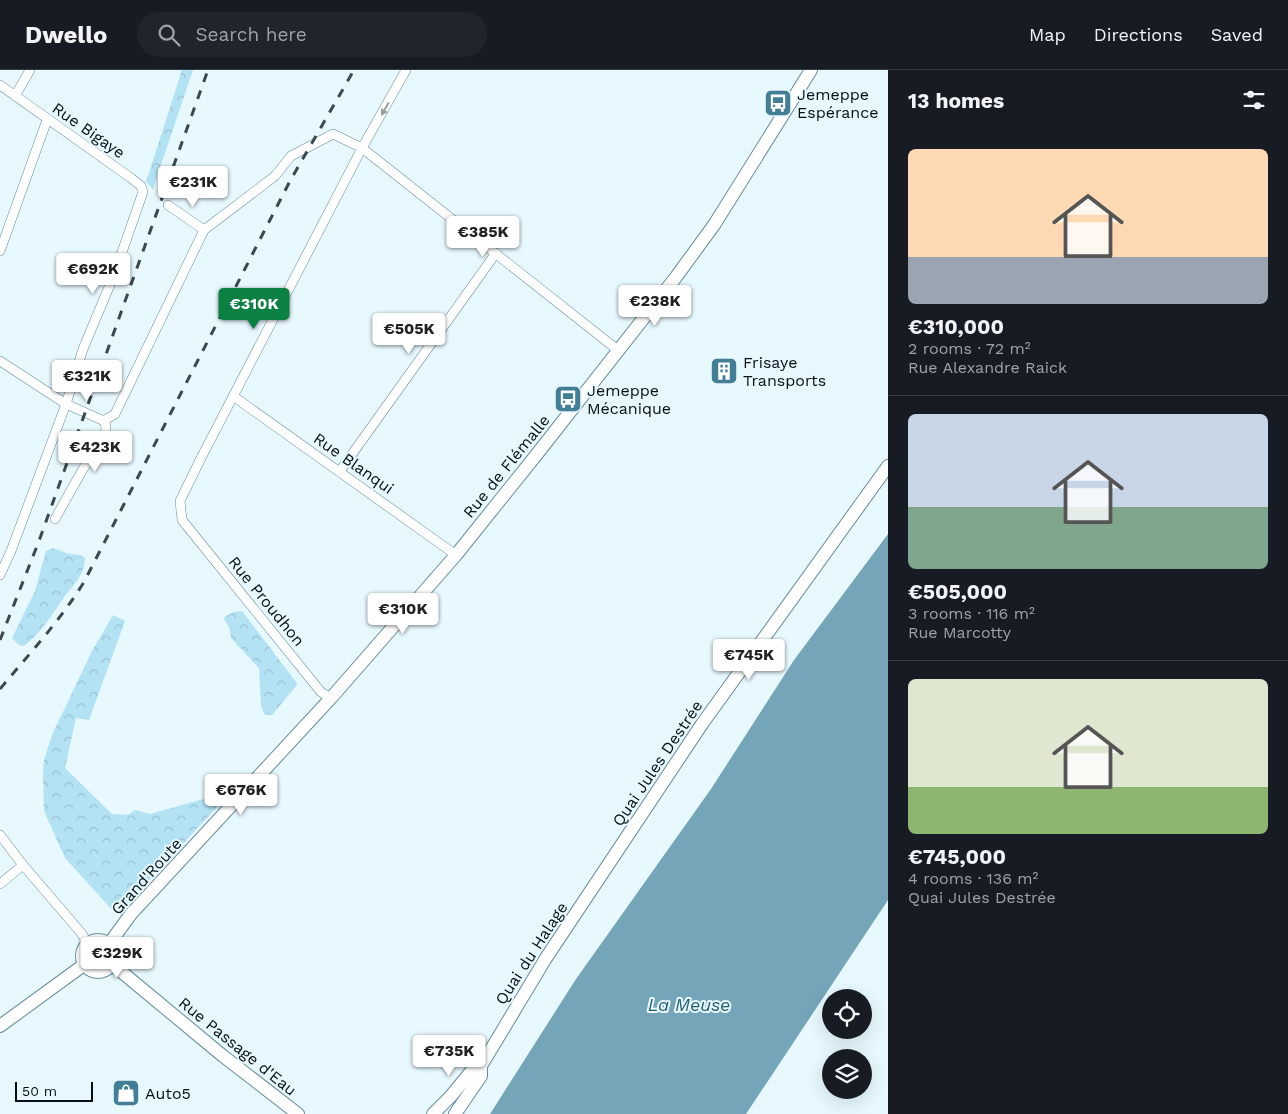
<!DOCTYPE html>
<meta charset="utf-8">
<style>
:root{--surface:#171b24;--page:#20242c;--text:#f1f3f6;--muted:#9ea1a6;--line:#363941;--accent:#0b8043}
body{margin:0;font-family:"Work Sans",sans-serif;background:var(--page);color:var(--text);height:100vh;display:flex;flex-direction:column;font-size:19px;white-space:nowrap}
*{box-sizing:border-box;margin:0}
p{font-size:16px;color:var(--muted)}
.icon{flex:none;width:28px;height:28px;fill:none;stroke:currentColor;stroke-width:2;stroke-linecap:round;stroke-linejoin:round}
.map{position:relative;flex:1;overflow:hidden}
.sheet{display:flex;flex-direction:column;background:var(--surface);width:400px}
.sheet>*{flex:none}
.tools{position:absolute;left:822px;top:919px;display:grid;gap:10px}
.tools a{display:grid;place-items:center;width:50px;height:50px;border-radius:50%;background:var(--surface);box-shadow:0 5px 20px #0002;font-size:25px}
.scale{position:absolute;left:15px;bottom:12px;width:78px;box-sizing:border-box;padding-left:5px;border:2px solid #031117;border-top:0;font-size:14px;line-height:18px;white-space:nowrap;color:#031117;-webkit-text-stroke:4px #e7f8ff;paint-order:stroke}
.price{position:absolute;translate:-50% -42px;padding:0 11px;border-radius:5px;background:#fff;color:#222;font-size:16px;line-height:32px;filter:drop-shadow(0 1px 2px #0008)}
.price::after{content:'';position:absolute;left:50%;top:30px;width:15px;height:11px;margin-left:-8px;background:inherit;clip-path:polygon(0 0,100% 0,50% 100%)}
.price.on{background:var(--accent);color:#fff}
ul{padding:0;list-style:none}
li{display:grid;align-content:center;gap:10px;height:265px;padding:0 20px}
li+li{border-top:1px solid var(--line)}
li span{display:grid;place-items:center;height:155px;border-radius:8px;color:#555}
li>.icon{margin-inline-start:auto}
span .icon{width:90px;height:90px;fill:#fffc;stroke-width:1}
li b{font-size:21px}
h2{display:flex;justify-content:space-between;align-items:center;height:60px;padding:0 20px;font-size:21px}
header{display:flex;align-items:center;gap:30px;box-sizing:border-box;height:70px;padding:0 25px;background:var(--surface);border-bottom:1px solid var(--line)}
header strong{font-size:24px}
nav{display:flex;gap:28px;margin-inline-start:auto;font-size:18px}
.search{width:350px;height:45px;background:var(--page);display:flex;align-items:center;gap:12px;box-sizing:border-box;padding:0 18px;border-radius:28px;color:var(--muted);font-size:19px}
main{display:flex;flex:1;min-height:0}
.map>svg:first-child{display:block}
.forest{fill:url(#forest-crowns)}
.water{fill:#75a5b9}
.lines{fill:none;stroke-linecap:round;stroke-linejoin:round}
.street-casing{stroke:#668d9c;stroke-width:10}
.secondary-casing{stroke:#668d9c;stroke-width:14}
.street{stroke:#fff;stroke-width:9}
.secondary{stroke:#fff;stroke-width:12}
.rail{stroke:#3a494f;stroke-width:3;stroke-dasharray:9 9;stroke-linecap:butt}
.oneway{fill:#9aa0a2}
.labels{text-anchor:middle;stroke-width:4;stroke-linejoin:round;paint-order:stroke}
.poi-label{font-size:16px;fill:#031117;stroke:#e7f8ff;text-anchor:start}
.street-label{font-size:16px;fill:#031117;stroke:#e7f8ff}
.water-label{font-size:18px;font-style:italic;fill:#1f5c72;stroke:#e7f8ff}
</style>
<header>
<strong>Dwello</strong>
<div class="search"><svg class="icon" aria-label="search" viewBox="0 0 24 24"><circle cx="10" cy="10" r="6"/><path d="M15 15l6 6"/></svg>Search here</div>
<nav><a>Map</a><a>Directions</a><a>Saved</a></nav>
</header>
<main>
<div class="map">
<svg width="888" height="1044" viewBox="0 0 888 1044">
<defs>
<pattern id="forest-crowns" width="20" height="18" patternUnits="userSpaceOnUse" patternTransform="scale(1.25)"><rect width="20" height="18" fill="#b3e2f5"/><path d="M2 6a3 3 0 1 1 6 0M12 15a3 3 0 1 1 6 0" fill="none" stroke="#98c1d1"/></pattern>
</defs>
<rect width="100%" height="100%" fill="#e7f8ff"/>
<!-- forest -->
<path class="forest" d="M182,0H193L153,119L146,112Z
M53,478L69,484L81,485L85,488C85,505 72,516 63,529C51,546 41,563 24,576L19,575L12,568L35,521L46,481Z
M242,541L296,612L297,615L272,645H265L261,636L259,598L231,568L229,557L223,548L233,542Z
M113,545L125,551L89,650L76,648L65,698L112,744L128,745L135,740L150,744L207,728L217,737L129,832L114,842L65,788L44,741L43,704L44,690L52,665L92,581Z"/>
<!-- water -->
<path class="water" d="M888,464V830L746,1044H490L576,909L711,719L794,590Z"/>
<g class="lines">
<!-- street casing -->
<g class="street-casing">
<path id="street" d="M0,15L131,108L141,116L143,122L114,205L83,279L66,334L11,481L0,505
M15,26L30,0
M168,135L204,160
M0,181L47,50
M0,291L66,334L102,350H105
M233,326L456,485
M105,350L115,344L204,160L275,106L291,86L333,64L362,78L619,281
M340,401L496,183
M55,449L83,399L104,367L106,360L105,350
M331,628L321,622L182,450L180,431L200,390L362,78L406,0
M0,765L23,795L82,864L88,875
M0,814L23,795"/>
</g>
<!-- secondary casing -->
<g class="secondary-casing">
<path id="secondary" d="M82 886a16 16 0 1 1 32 0a16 16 0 1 1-32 0Z
M109,874L131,844L331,628L456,485L537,384L676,207L714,155L811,0
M112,894L223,986L298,1044
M0,956L85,894
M433,1044L451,1026L473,999L481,996
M455,1044L481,1006V996L546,888L702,654L888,396"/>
</g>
<!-- street -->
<use href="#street" class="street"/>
<!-- secondary -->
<use href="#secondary" class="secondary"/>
<!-- rail -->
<path class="rail" d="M0,570L39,471L208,0
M0,619C29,584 60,551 84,512L290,111L354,0"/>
</g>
<!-- one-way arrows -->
<defs><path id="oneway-solid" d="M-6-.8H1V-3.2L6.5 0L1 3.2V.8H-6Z" transform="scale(1.25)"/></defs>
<use class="oneway" href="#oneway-solid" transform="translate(385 39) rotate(120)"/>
<!-- icons -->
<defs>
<g id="bus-square" transform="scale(1.4375)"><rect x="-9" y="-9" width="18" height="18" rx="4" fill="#427e95" stroke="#e7f8ff"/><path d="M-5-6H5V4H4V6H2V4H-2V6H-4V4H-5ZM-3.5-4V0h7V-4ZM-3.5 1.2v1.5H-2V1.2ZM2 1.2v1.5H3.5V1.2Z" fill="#fff"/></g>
<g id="building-square" transform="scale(1.4375)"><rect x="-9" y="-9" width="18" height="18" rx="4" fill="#427e95" stroke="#e7f8ff"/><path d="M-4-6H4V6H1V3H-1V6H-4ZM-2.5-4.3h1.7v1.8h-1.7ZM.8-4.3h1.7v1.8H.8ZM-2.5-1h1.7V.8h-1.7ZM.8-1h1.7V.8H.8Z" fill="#fff"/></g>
<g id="shop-square" transform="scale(1.4375)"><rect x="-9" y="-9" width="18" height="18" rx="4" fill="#427e95" stroke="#e7f8ff"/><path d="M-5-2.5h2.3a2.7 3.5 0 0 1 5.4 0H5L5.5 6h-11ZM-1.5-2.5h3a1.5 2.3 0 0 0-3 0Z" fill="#fff"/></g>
</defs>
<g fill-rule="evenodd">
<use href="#bus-square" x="778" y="33"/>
<use href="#building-square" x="724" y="301"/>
<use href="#bus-square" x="568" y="329"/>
<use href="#shop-square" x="126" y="1023"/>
</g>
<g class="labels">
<!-- poi labels -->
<g class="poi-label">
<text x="797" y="30">Jemeppe<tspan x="797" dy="18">Espérance</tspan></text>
<text x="743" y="298">Frisaye<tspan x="743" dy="18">Transports</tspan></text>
<text x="587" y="326">Jemeppe<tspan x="587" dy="18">Mécanique</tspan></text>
<text x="145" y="1029">Auto5</text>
</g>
<!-- street labels -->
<g class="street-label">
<text transform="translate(89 60) rotate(35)" y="6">Rue Bigaye</text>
<text transform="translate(354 393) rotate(35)" y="6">Rue Blanqui</text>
<text transform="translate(506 396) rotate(-51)" y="6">Rue de Flémalle</text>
<text transform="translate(267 531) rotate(51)" y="6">Rue Proudhon</text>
<text transform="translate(657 693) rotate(-56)" y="6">Quai Jules Destrée</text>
<text transform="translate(146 806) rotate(-48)" y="6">Grand'Route</text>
<text transform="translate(531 883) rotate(-57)" y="6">Quai du Halage</text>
<text transform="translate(238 976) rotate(39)" y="6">Rue Passage d'Eau</text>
</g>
<!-- water labels -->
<g class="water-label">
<text x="689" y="941">La Meuse</text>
</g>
</g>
</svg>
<div class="tools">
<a><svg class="icon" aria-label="locate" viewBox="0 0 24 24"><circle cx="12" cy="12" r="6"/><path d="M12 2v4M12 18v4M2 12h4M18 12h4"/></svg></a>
<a><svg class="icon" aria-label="layers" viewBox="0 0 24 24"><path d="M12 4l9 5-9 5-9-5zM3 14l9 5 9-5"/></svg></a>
</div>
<div class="scale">50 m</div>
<b class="price" style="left:193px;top:138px">€231K</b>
<b class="price" style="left:483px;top:188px">€385K</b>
<b class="price" style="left:93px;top:225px">€692K</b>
<b class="price" style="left:655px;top:257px">€238K</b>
<b class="price on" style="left:254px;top:260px">€310K</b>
<b class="price" style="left:409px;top:285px">€505K</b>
<b class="price" style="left:87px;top:332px">€321K</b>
<b class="price" style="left:95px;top:403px">€423K</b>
<b class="price" style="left:403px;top:565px">€310K</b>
<b class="price" style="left:749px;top:611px">€745K</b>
<b class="price" style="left:241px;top:746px">€676K</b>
<b class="price" style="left:117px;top:909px">€329K</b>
<b class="price" style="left:449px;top:1007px">€735K</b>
</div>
<section class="sheet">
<h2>13 homes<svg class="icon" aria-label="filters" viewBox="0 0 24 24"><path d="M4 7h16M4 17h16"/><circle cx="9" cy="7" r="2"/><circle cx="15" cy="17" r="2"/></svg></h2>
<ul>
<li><span style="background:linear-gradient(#ffd9b3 70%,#9aa5b1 0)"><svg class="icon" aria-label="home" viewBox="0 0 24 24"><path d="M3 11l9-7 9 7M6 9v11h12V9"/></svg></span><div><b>€310,000</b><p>2 rooms · 72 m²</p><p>Rue Alexandre Raick</p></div></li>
<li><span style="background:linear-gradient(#c9d6e8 60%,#7fa58c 0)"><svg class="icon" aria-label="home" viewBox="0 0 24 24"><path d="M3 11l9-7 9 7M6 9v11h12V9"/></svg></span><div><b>€505,000</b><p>3 rooms · 116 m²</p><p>Rue Marcotty</p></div></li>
<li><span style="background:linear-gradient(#dfe7d0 70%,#8fb573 0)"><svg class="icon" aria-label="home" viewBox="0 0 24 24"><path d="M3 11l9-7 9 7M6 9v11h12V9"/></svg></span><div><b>€745,000</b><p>4 rooms · 136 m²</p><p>Quai Jules Destrée</p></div></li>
</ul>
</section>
</main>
